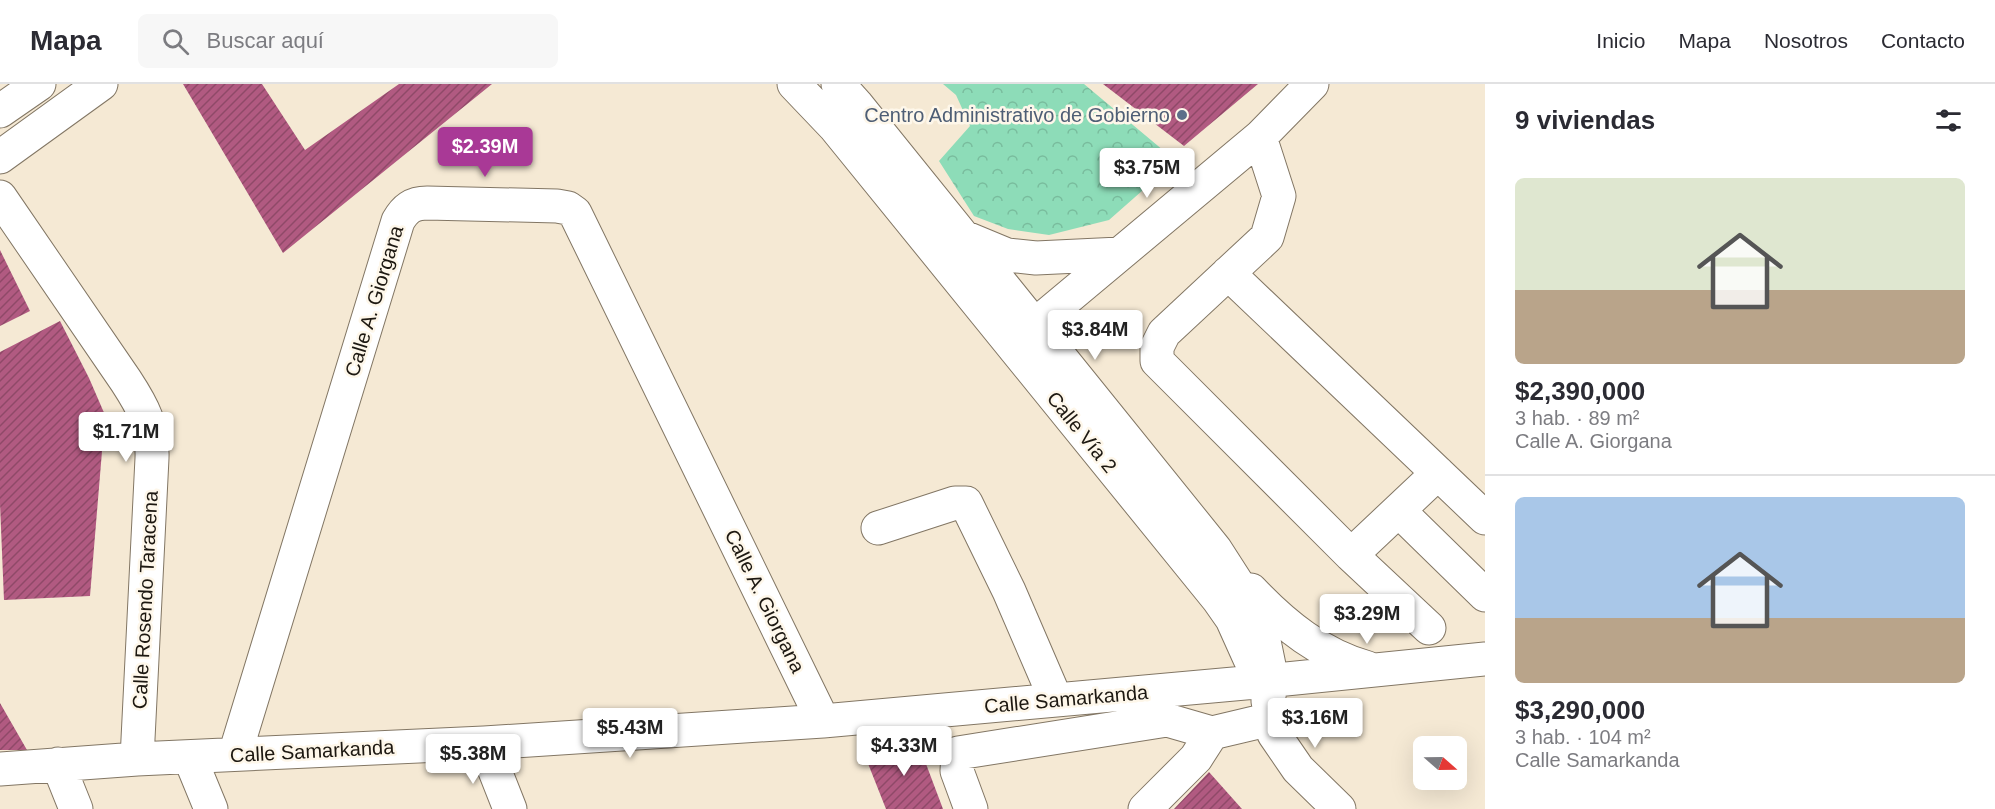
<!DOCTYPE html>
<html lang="es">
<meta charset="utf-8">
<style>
:root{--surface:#fff;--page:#f7f7f7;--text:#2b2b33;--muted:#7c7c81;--line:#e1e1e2;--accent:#a93996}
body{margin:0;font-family:Arial,sans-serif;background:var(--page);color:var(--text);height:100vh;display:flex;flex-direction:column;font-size:22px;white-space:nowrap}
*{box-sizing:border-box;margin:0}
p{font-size:20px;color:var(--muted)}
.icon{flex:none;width:33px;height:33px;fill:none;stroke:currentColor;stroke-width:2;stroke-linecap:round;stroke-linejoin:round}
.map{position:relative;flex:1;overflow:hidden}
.side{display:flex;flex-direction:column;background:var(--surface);width:510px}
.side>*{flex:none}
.needle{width:39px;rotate:110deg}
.tools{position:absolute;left:1413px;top:652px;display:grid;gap:12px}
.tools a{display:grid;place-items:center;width:54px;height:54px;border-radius:9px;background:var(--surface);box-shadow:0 6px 24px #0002;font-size:30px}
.price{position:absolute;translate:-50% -51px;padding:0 14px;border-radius:6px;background:#fff;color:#222;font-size:20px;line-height:39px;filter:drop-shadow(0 2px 3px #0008)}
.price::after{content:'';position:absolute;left:50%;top:36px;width:18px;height:14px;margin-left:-9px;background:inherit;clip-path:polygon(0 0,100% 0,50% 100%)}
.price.active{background:var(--accent);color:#fff}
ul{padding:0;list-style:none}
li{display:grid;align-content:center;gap:12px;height:318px;padding:0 30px}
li+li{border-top:2px solid var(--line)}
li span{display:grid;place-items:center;height:186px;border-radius:9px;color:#555}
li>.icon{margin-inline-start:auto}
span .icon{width:108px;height:108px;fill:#fffc;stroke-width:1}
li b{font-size:26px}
h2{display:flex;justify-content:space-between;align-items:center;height:72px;padding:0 30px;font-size:26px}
header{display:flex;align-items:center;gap:36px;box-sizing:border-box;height:84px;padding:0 30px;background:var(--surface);border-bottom:2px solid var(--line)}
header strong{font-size:28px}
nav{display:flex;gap:33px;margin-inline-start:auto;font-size:21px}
.search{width:420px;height:54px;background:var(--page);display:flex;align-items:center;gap:15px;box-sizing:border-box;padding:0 21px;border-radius:9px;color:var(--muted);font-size:22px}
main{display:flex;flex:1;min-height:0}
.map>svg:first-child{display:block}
.park{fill:url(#park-crowns)}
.building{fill:url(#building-hatch)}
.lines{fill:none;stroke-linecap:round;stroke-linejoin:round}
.minor-casing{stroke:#827664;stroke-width:35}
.major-casing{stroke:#827664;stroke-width:35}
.minor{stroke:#fff;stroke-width:33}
.major{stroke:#fff;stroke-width:33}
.service-dot{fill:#5c6f8a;stroke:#fef7ea;stroke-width:2}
.labels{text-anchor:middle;stroke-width:5;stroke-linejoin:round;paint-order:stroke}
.service-label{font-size:20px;fill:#4e5e75;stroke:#fef7ea;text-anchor:end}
.street-label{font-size:20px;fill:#1d1811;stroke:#fef7ea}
</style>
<header>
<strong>Mapa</strong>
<div class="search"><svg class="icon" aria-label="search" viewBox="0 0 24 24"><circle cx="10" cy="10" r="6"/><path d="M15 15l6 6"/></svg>Buscar aquí</div>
<nav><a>Inicio</a><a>Mapa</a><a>Nosotros</a><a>Contacto</a></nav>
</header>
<main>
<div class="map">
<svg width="1485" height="725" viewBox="0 0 1485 725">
<defs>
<pattern id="park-crowns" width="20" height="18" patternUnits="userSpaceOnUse" patternTransform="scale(1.5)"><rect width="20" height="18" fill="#8ddcb8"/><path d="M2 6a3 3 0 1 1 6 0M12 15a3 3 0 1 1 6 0" fill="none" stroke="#79bc9d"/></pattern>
<pattern id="building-hatch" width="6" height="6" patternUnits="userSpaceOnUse" patternTransform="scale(1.5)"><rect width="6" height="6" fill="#b15a81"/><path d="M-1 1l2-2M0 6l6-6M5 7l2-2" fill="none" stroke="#8f4968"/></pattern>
</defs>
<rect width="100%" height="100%" fill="#f5e9d4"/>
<!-- park -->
<path class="park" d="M943,0H1084L1176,77L1109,136L1049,151L1008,145L974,132L939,77L970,42L956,11Z"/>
<!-- building -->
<path class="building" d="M183,0H262L305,66L399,0H492L283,169Z
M1103,0H1258L1184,62Z
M0,166L30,227L0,242Z
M60,237L89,294L105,331L90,512L4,516L0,420V268Z
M0,619L27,666H0Z
M914,648L943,725H886L867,677Z
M1209,688L1242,725H1174Z"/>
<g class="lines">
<!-- minor casing -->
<g class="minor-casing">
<path id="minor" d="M794,0L835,43L1218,515L1232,535L1250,575
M838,0L857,21L1215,465L1251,521L1264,557L1272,596L1268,617L1274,650L1298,685L1339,725
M1260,53L1279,112L1267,153L1164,249L1157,263V277L1351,471L1429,544
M0,73L101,0
M0,113L126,297C143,323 153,341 152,374L137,675
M966,154L1007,171L1036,174L1120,170
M1228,189L1485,434
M1017,256L1260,53L1312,0
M1399,427L1485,511
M878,444L955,419H966L1009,507L1056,616
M1351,471L1438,389
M1251,506C1284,541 1321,571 1368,584
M484,659L510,725
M235,670L398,137C405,125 412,119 427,119L557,122L568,124L575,129L823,637
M190,674L211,725
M58,680L76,725
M0,685L137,675L484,659L823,637L1256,598L1485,575
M971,725L957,687L958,669L1167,636L1212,649L1271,635
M1145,725L1196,674L1212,649"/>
</g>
<!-- major casing -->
<g class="major-casing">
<path id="major" d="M0,27L39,0"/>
</g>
<!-- minor -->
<use href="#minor" class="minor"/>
<!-- major -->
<use href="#major" class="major"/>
</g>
<!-- markers -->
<circle class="service-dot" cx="1182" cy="31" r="6"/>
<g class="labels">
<!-- service labels -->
<g class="service-label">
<text x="1170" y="38">Centro Administrativo de Gobierno</text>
</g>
<!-- street labels -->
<g class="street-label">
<text transform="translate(374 217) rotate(-73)" y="7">Calle A. Giorgana</text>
<text transform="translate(1082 348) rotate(51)" y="7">Calle Vía 2</text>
<text transform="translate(145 516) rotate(-87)" y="7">Calle Rosendo Taracena</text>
<text transform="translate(765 517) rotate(64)" y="7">Calle A. Giorgana</text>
<text transform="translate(1066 615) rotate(-5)" y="7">Calle Samarkanda</text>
<text transform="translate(312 667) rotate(-3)" y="7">Calle Samarkanda</text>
</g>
</g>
</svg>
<div class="tools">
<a><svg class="needle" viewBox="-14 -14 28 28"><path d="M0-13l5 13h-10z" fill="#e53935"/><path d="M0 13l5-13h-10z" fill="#7c7c81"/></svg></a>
</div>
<b class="price active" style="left:485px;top:94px">$2.39M</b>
<b class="price" style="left:1147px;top:115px">$3.75M</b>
<b class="price" style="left:1095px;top:277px">$3.84M</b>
<b class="price" style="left:126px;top:379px">$1.71M</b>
<b class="price" style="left:1367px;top:561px">$3.29M</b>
<b class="price" style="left:1315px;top:665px">$3.16M</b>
<b class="price" style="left:630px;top:675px">$5.43M</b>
<b class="price" style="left:904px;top:693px">$4.33M</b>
<b class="price" style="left:473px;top:701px">$5.38M</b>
</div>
<section class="side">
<h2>9 viviendas<svg class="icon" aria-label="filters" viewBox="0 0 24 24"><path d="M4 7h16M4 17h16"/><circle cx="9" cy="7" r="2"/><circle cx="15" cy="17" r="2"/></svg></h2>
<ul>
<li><span style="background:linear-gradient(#dfe7d0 60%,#b9a48a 0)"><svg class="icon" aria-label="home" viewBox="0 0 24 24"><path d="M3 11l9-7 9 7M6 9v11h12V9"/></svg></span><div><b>$2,390,000</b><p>3 hab. · 89 m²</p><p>Calle A. Giorgana</p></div></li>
<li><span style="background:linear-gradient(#a9c7e8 65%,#b9a48a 0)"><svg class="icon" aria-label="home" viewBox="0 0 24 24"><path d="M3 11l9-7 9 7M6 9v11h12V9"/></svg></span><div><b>$3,290,000</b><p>3 hab. · 104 m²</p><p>Calle Samarkanda</p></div></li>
</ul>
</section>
</main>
